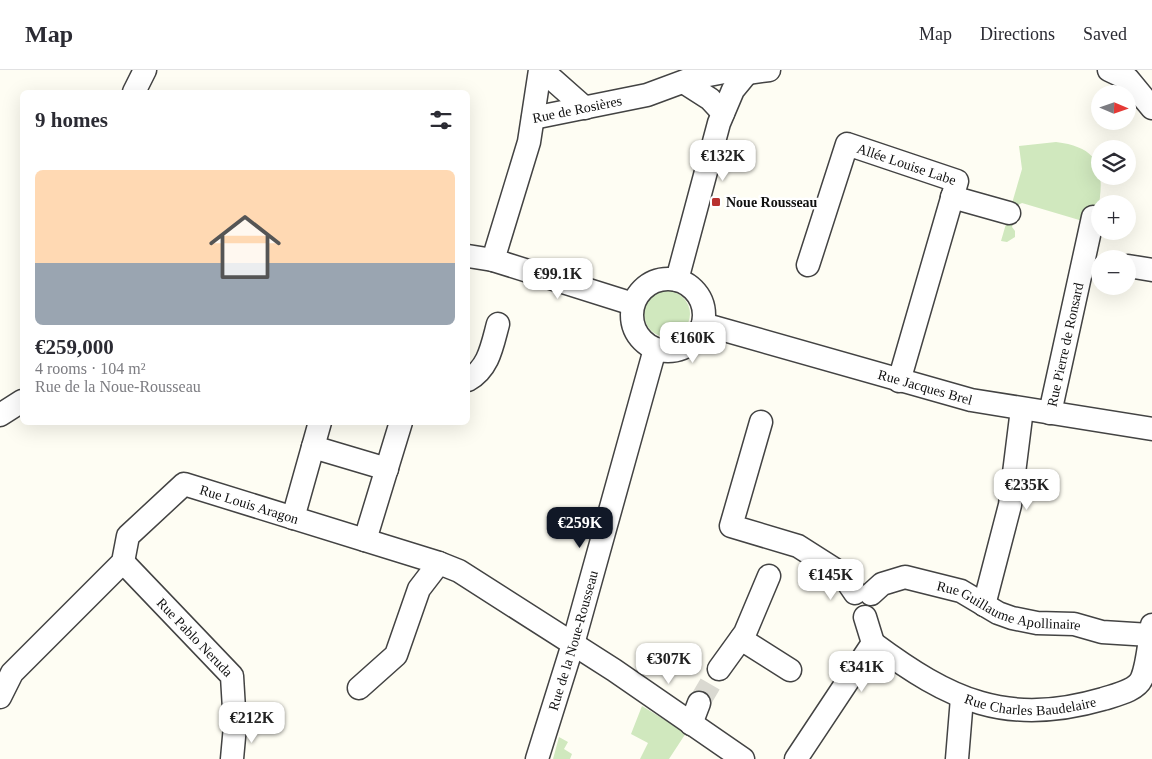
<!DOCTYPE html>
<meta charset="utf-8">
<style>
:root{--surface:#fff;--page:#f2f2f3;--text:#2b2b33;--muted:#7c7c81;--line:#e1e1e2;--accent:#111827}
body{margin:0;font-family:"Times New Roman",serif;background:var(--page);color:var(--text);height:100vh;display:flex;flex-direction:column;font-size:19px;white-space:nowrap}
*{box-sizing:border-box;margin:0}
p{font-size:16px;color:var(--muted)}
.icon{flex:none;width:28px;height:28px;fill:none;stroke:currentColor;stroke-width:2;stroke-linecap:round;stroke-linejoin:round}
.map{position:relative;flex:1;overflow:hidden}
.sheet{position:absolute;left:20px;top:20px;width:450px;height:335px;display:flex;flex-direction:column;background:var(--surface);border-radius:8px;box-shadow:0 5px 20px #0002}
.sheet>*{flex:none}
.needle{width:32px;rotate:92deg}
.tools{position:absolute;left:1091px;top:15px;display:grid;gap:10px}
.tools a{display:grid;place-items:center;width:45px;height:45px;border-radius:50%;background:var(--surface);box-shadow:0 5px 20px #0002;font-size:25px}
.price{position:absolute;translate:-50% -42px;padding:0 11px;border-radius:10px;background:#fff;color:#222;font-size:16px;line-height:32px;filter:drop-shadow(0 1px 2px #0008)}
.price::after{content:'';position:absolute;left:50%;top:30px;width:15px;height:11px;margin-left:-8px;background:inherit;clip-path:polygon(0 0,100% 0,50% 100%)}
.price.current{background:var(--accent);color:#fff}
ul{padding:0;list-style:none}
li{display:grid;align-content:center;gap:10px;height:265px;padding:0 15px}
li+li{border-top:1px solid var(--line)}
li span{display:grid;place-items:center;height:155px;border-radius:8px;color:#555}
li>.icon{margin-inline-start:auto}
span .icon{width:90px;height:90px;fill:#fffc;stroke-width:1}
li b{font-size:21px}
h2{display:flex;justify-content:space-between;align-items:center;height:60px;padding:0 15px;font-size:21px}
header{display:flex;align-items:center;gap:30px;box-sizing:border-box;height:70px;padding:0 25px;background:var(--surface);border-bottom:1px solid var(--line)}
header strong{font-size:24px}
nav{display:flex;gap:28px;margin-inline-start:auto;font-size:18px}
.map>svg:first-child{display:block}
.green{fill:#d0e8be}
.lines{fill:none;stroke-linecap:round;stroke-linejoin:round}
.minor-tunnel{stroke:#dad9d1;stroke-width:22;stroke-dasharray:22 11;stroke-linecap:butt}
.minor-casing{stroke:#434343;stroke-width:25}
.minor{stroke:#fff;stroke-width:22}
.poi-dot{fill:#b9322f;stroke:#fff;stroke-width:2}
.labels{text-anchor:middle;stroke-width:5;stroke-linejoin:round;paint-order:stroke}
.street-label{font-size:14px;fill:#101010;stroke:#fff}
.poi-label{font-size:14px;font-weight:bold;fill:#101010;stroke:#fff;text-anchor:start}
</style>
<header>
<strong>Map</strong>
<nav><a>Map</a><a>Directions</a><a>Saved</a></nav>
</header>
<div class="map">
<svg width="1152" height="689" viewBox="0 0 1152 689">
<rect width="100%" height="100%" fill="#fefdf3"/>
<!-- green -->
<path class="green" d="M1056,72C1104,78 1104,102 1098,142L1086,152L1022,133L1018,135L1012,157L1015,161V167L1007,172L1001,171L1022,99L1019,76Z
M644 244a23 23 0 1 1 46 0a23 23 0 1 1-46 0Z
M642,636L686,663L669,689H640L648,673L631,664Z
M559,667L568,672L564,679L572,684L570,689H553Z"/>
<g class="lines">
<!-- minor-tunnel -->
<path class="minor-tunnel" d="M699,633L719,599"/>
<!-- minor casing -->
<g class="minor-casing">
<g id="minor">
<path d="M542,0L585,38"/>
<path d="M738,0L747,3L769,0"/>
<path d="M1109,0L1128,9L1152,38"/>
<path d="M685,13L710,29L723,43"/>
<path d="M134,22L145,0"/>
<path id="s1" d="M533,48L647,25L693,8L735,0"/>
<path d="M952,127L1009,143"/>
<path d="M468,186L493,190L633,234"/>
<path d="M493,190L529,72L540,0"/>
<path id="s2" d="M808,195L847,74L957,111L899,311"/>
<path d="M1128,196L1152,200"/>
<circle cx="668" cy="245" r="36"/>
<path d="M677,210L719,53L733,20L747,3"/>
<path id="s3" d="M703,254L971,330L1152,359"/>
<path d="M468,310C489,298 492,276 498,254"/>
<path id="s4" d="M1050,343L1093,147"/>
<path d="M0,345L22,331"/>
<path d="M761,352L731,456L798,476L842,504L855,523"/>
<path d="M313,377L387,399"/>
<path d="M293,448L320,352"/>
<path d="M365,470L401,352"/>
<path id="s5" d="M123,492L232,606L235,656L232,689"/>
<path id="s6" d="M871,524L882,514L905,507L961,521L998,543L1012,548L1037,553L1074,554L1102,562L1150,565"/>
<path d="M984,535L1010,435L1022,339"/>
<path d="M741,569L790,600"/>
<path id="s7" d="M873,573C950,630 1006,657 1103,629C1115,625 1137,621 1142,608C1148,593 1149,572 1152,555"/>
<path d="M719,599L745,563L769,506"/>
<path d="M359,618L396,585L419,519L439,493"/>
<path id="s8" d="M0,627L12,603L123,492L128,466L184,414L439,493L459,501L614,600L743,689"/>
<path d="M691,654L699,633"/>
<path id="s9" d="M537,689L573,574L655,279"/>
<path d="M796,689L873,573L865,547"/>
<path d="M957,689L962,628"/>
</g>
</g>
<!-- minor -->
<use href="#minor" class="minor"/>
</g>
<!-- markers -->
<rect class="poi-dot" x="711" y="127" width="10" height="10" rx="2.5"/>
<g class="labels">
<!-- street labels -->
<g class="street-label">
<text dy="5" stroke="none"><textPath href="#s1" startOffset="45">Rue de Rosières</textPath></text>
<text dy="5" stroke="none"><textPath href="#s2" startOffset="190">Allée Louise Labe</textPath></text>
<text dy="5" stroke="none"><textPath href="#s4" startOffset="70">Rue Pierre de Ronsard</textPath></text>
<text dy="5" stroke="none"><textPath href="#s3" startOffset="231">Rue Jacques Brel</textPath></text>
<text dy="5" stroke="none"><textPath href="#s8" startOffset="355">Rue Louis Aragon</textPath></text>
<text dy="5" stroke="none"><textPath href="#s6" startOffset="148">Rue Guillaume Apollinaire</textPath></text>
<text dy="5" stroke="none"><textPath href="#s5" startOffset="104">Rue Pablo Neruda</textPath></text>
<text dy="5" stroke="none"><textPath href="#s9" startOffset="124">Rue de la Noue-Rousseau</textPath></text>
<text dy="5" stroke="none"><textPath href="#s7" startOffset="174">Rue Charles Baudelaire</textPath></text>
</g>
<!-- poi labels -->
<g class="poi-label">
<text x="726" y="137">Noue Rousseau</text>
</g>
</g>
</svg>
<div class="tools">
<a><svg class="needle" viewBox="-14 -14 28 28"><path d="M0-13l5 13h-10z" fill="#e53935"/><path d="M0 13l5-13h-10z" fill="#7c7c81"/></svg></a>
<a><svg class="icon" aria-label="layers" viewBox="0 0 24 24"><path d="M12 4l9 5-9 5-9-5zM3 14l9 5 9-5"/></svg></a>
<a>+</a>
<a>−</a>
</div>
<b class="price" style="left:723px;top:112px">€132K</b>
<b class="price" style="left:558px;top:230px">€99.1K</b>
<b class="price" style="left:693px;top:294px">€160K</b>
<b class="price" style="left:1027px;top:441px">€235K</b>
<b class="price current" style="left:580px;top:479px">€259K</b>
<b class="price" style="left:831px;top:531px">€145K</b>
<b class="price" style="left:669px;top:615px">€307K</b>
<b class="price" style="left:862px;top:623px">€341K</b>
<b class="price" style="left:252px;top:674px">€212K</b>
<section class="sheet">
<h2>9 homes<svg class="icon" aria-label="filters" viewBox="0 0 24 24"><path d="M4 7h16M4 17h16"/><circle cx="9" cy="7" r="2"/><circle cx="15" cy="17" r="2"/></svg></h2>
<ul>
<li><span style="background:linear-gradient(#ffd9b3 60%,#9aa5b1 0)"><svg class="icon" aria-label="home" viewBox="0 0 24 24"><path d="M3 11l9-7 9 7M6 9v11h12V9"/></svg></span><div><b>€259,000</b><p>4 rooms · 104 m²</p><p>Rue de la Noue-Rousseau</p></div></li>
</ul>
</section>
</div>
